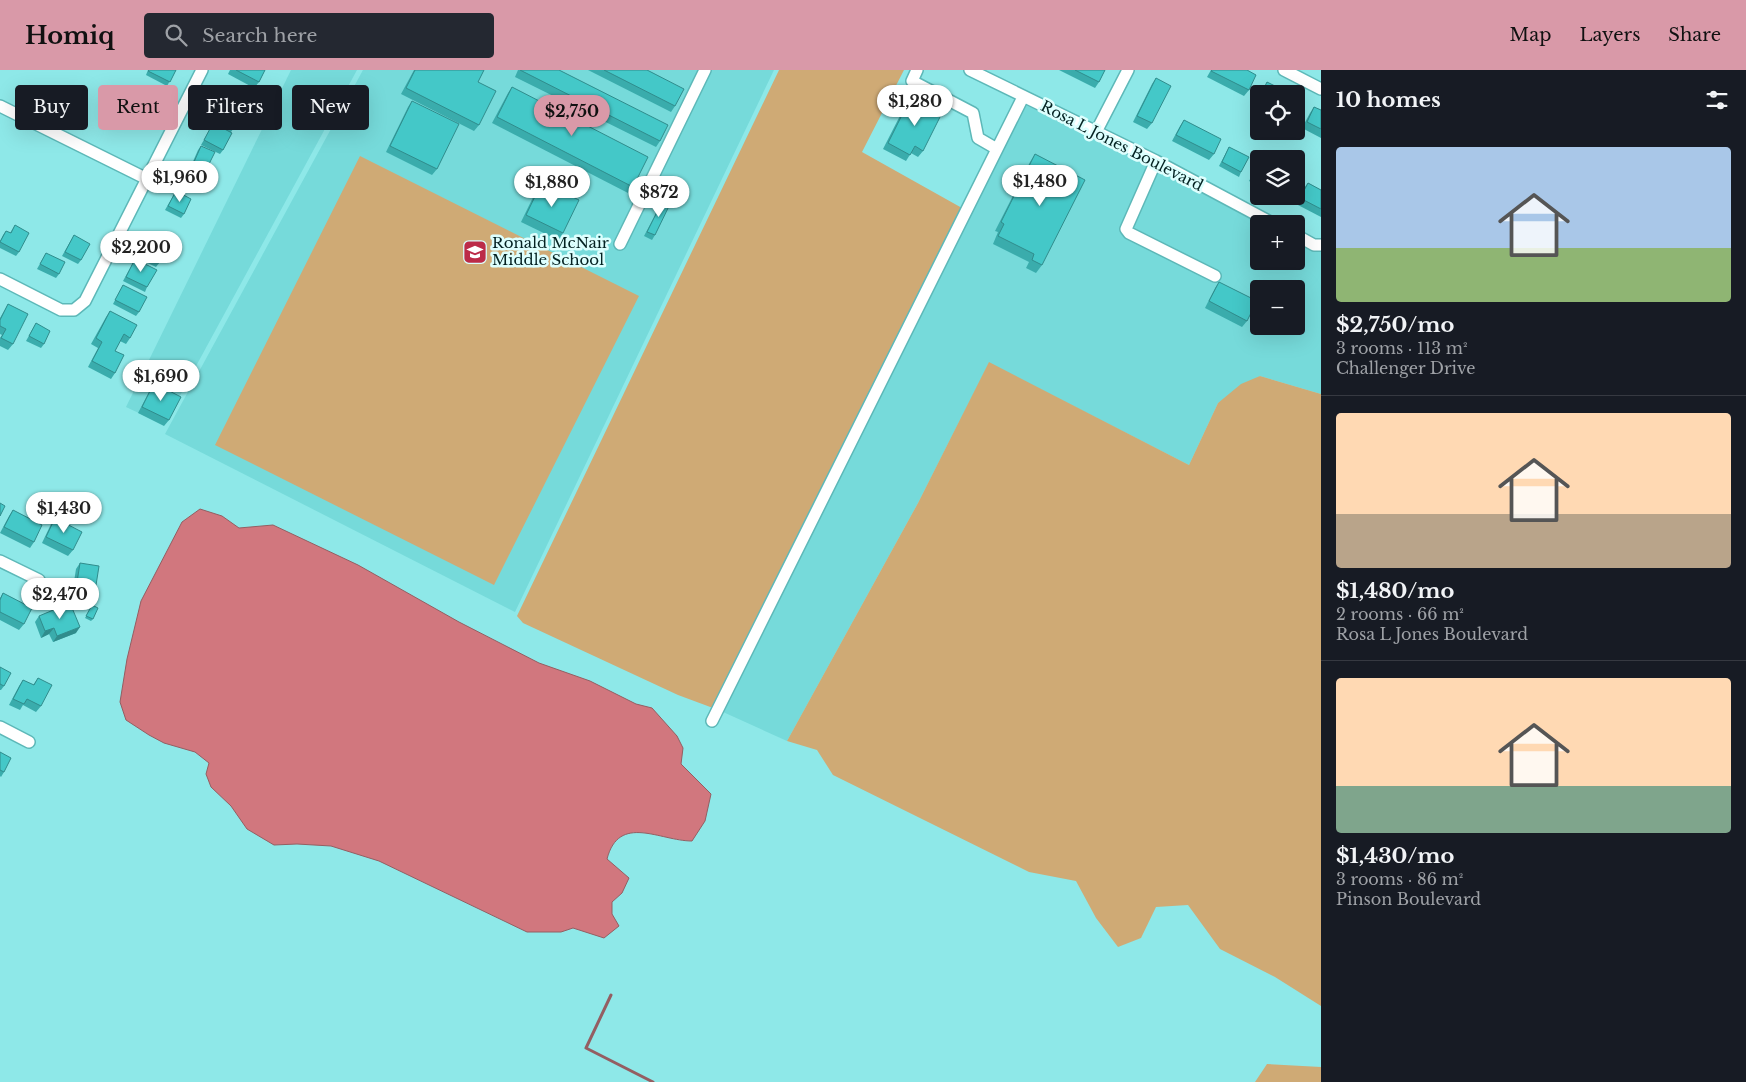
<!DOCTYPE html>
<meta charset="utf-8">
<style>
:root{--surface:#171b24;--page:#242831;--text:#f1f3f6;--muted:#9ea1a6;--line:#363941;--accent:#d999a8}
body{margin:0;font-family:"Libre Baskerville",serif;background:var(--page);color:var(--text);height:100vh;display:flex;flex-direction:column;font-size:19px;white-space:nowrap}
*{box-sizing:border-box;margin:0}
p{font-size:16px;color:var(--muted)}
.icon{flex:none;width:28px;height:28px;fill:none;stroke:currentColor;stroke-width:2;stroke-linecap:round;stroke-linejoin:round}
.map{position:relative;flex:1;overflow:hidden}
.panel{display:flex;flex-direction:column;background:var(--surface);width:425px}
.panel>*{flex:none}
.top-card{position:absolute;left:15px;top:15px;width:475px;height:45px;display:flex;gap:10px}
.fabs{position:absolute;left:1250px;top:15px;display:grid;gap:10px}
.fabs a{display:grid;place-items:center;width:55px;height:55px;border-radius:5px;background:var(--surface);box-shadow:0 5px 20px #0002;font-size:25px}
.price{position:absolute;translate:-50% -42px;padding:0 11px;border-radius:18px;background:#fff;color:#222;font-size:16px;line-height:32px;filter:drop-shadow(0 1px 2px #0008)}
.price::after{content:'';position:absolute;left:50%;top:30px;width:15px;height:11px;margin-left:-8px;background:inherit;clip-path:polygon(0 0,100% 0,50% 100%)}
.price.current{background:var(--accent);color:#111}
ul{padding:0;list-style:none}
li{display:grid;align-content:center;gap:10px;height:265px;padding:0 15px}
li+li{border-top:1px solid var(--line)}
li span{display:grid;place-items:center;height:155px;border-radius:5px;color:#555}
li>.icon{margin-inline-start:auto}
span .icon{width:90px;height:90px;fill:#fffc;stroke-width:1}
li b{font-size:21px}
h2{display:flex;justify-content:space-between;align-items:center;height:60px;padding:0 15px;font-size:21px}
.tag{padding:0 18px;border-radius:5px;background:var(--surface);box-shadow:0 5px 20px #0002;font-size:18px;line-height:45px}
.tag.current{background:var(--accent);color:#111}
header{display:flex;align-items:center;gap:30px;box-sizing:border-box;height:70px;padding:0 25px;background:var(--accent);color:#111}
header strong{font-size:24px}
nav{display:flex;gap:28px;margin-inline-start:auto;font-size:18px}
.search{width:350px;height:45px;background:var(--page);display:flex;align-items:center;gap:12px;box-sizing:border-box;padding:0 18px;border-radius:5px;color:var(--muted);font-size:19px}
main{display:flex;flex:1;min-height:0}
.map>svg:first-child{display:block}
.built{fill:#76dada;fill-rule:evenodd}
.green{fill:#cfaa75}
.water{fill:#d1777e;stroke:#945e62}
.lines{fill:none;stroke-linecap:round;stroke-linejoin:round}
.stream{stroke:#945e62;stroke-width:3}
.minor-casing{stroke:#5db8b8;stroke-width:14}
.minor{stroke:#fff;stroke-width:11}
.wall{fill:#3aacac}
.shaded-wall{fill:#308c8c}
.building{fill:#44c8c8;stroke:#308c8c}
.labels{text-anchor:middle;stroke-width:5;stroke-linejoin:round;paint-order:stroke}
.street-label{font-size:15px;fill:#042222;stroke:#ddfffe}
.poi-label{font-size:15px;fill:#042222;stroke:#ddfffe;text-anchor:start}
</style>
<header>
<strong>Homiq</strong>
<div class="search"><svg class="icon" aria-label="search" viewBox="0 0 24 24"><circle cx="10" cy="10" r="6"/><path d="M15 15l6 6"/></svg>Search here</div>
<nav><a>Map</a><a>Layers</a><a>Share</a></nav>
</header>
<main>
<div class="map">
<svg width="1321" height="1012" viewBox="0 0 1321 1012">
<rect width="100%" height="100%" fill="#8ee8e8"/>
<!-- built -->
<path class="built" d="M291,0H357L164,355L126,337Z
M363,0H774L515,542L165,364Z
M1026,35L1153,97L1260,154L1259,191H1296V173L1311,181L1321,182V324L1260,306L1218,333L1189,395L989,293L918,433L787,671L723,642ZM1259,219H1296V256H1259Z"/>
<!-- green -->
<path class="green" d="M779,0H904L862,82L962,138L713,638L678,625L523,553L517,546Z
M360,86L639,226L494,515L215,375Z
M989,292L1189,395L1218,333L1241,314L1260,306L1321,324V936L1275,907L1220,879L1188,835L1156,837L1141,868L1118,877L1096,848L1076,811L1029,802L833,705L817,680L787,671L918,433Z
M1267,994L1321,997V1012H1255Z"/>
<!-- water -->
<path class="water" d="M200,439L222,446L239,458L273,455L358,495L459,552L539,593L590,611L636,634L652,638L677,666L683,678L681,694L711,724L705,751L692,771C660,771 619,743 607,789L629,808L622,823L612,832V844L619,856L604,868L573,858L561,862H527L379,791L331,776L297,774L274,775L247,759L231,736L211,717L206,704L209,693L195,682L164,673L149,665L126,650L120,632L127,589L141,531L182,452Z"/>
<g class="lines">
<!-- stream -->
<path class="stream" d="M611,925L586,978L653,1012"/>
<!-- minor casing -->
<g class="minor-casing">
<path id="minor" d="M917,0L912,11L973,43L978,68L997,79
M970,0L1156,91L1274,154
M1284,0L1321,19
M0,36L147,109
M1096,62L1128,0
M1156,91L1126,159L1129,163L1215,206
M1296,165L1314,175H1321
M620,174L705,0
M0,209L61,240H74L85,231L202,0
M0,491L39,510
M712,651L1023,27
M0,657L29,672"/>
</g>
<!-- minor -->
<use href="#minor" class="minor"/>
</g>
<!-- wall -->
<path class="wall" d="M148,0H176L167,16L146,5Z
M230,0H265L259,12L254,18L228,4Z
M414,0H484L478,12L479,55L474,61L401,24Z
M518,0H559L660,71L656,77L515,7Z
M588,0H647L675,36L671,42Z
M1059,0H1105L1099,12L1095,18Z
M1211,0H1247L1249,20L1244,26L1207,7Z
M1156,8L1152,53L1147,59L1133,52L1152,14Z
M512,17L633,117L628,123L492,53L508,23Z
M1259,26V35L1255,33Z
M911,27L923,81L918,87L911,83L906,91L883,79L906,34Z
M135,30L145,56L142,60L123,51Z
M412,31L437,99L432,105L386,82L408,37Z
M217,33L233,59L231,62L223,80L220,84L201,75L213,54L207,51Z
M1314,37L1321,40V68L1302,58L1310,43Z
M1184,50L1214,84L1209,90L1172,71L1180,56Z
M201,76L207,98L205,102L191,96L198,80Z
M1229,77L1241,102L1239,107L1219,96Z
M1035,84L1042,195L1036,203L1026,198L1029,192L993,174L998,162L995,161L1030,92Z
M1259,93V116L1249,111Z
M542,112L563,163L558,170L521,152L537,119Z
M1308,113L1321,120V147L1296,134L1303,119Z
M176,121L184,144L181,148L165,140Z
M1279,126H1288L1286,130Z
M663,130L655,165L652,170L644,166Z
M15,155L19,182L16,186L0,178V171L3,165L6,161L10,163Z
M74,165L81,190L78,194L62,186Z
M147,166L159,193L156,197L135,187Z
M46,183L59,204L56,208L37,199Z
M135,189L147,217L145,222L123,211Z
M1219,212L1247,251L1242,257L1205,238L1215,218Z
M123,215L139,242L136,246L113,234Z
M8,234L13,274L8,280L0,276V268L2,265L0,264V248Z
M110,241L130,268L126,274L120,271L115,281V303L111,309L88,297L98,278L91,274L106,247Z
M36,253L44,274L41,278L26,271Z
M154,313L169,350L164,356L138,343L150,320Z
M13,440L34,472L30,478L0,463L9,446Z
M55,448L73,480L68,486L42,473L51,454Z
M80,493L94,528L90,534L71,531L76,499Z
M3,523L24,554L19,560L0,550V528Z
M92,535L93,549L91,551L85,548Z
M39,546L76,563L53,572L49,564L41,568L35,552Z
M0,597L4,616L1,620H0Z
M38,608L41,636L36,642L23,635L20,640L9,635L19,616L23,610L33,615Z
M0,682L4,702L1,707L0,706Z"/>
<!-- shaded-wall -->
<path class="shaded-wall" d="M75,525L94,528L90,534L71,531Z
M80,557L76,563L53,572L57,566Z
M54,558L49,564L41,568L45,561Z"/>
<!-- building -->
<path class="building" d="M149,0H176L170,12L148,1Z
M236,0H265L259,12Z
M415,0H484L478,12L496,21L479,55L406,18Z
M520,0H559L668,55L660,71Z
M604,0H647L684,19L675,36Z
M1075,0H1105L1099,12Z
M1212,0H1247L1256,5L1249,20L1211,1Z
M1156,8L1171,16L1152,53L1137,46Z
M1267,12L1291,24H1261Z
M512,17L648,87L633,117L497,47Z
M1296,26L1304,30L1296,46Z
M911,27L942,43L923,81L915,76L910,85L888,73Z
M135,30L154,39L145,56L126,47Z
M412,31L459,54L437,99L390,76Z
M217,33L240,45L233,59L209,47Z
M1314,37L1321,40V59L1307,52Z
M1184,50L1221,69L1214,84L1176,65Z
M213,53L232,63L223,80L204,70Z
M201,76L215,82L207,98L194,92Z
M1229,77L1249,87L1241,102L1222,92Z
M1035,84L1085,110L1042,195L1032,190L1034,184L998,166L1004,154L1001,152Z
M1259,94V108L1253,105Z
M542,112L579,130L563,163L526,145Z
M1308,113L1321,120V139L1300,128Z
M176,121L191,129L184,144L168,136Z
M663,130L670,134L655,165L647,162Z
M15,155L29,163L19,182L0,172L6,161L11,163Z
M74,165L90,174L81,190L65,182Z
M147,166L168,176L159,193L138,183Z
M46,183L65,192L59,204L40,194Z
M135,189L157,200L147,217L126,207Z
M1219,212L1257,231L1247,251L1209,231Z
M123,215L147,227L139,242L115,230Z
M8,234L28,244L13,274L1,268L6,259L0,256V250Z
M110,241L137,255L130,268L124,264L115,281L124,285L115,303L92,291L102,272L96,268Z
M36,253L50,261L44,274L29,266Z
M154,313L181,327L169,350L142,337Z
M0,433L5,436L0,446Z
M13,440L42,455L34,472L4,457Z
M55,448L82,462L73,480L46,467Z
M80,493L99,496L94,528L75,525Z
M3,523L32,538L24,554L0,542V530Z
M70,533L80,557L57,566L54,558L45,561L39,546Z
M92,535L98,538L93,549L86,546Z
M0,597L11,603L4,616L0,614Z
M38,608L52,615L41,636L27,629L24,634L13,629L23,610L34,615Z
M0,682L11,688L4,702L0,700Z"/>
<!-- icons -->
<defs>
<g id="school-square" transform="scale(1.25)"><rect x="-9" y="-9" width="18" height="18" rx="4" fill="#bc2b48" stroke="#ddfffe"/><path d="M0-5L7-2L0 1L-7-2ZM-4 1L0 2.5L4 1V4Q0 6-4 4Z" fill="#fff"/></g>
</defs>
<g fill-rule="evenodd">
<use href="#school-square" x="475" y="182"/>
</g>
<g class="labels">
<!-- street labels -->
<g class="street-label">
<text transform="translate(1122 76) rotate(27)" y="5">Rosa L Jones Boulevard</text>
</g>
<!-- poi labels -->
<g class="poi-label">
<text x="492" y="178">Ronald McNair<tspan x="492" dy="17">Middle School</tspan></text>
</g>
</g>
</svg>
<div class="fabs">
<a><svg class="icon" aria-label="locate" viewBox="0 0 24 24"><circle cx="12" cy="12" r="6"/><path d="M12 2v4M12 18v4M2 12h4M18 12h4"/></svg></a>
<a><svg class="icon" aria-label="layers" viewBox="0 0 24 24"><path d="M12 4l9 5-9 5-9-5zM3 14l9 5 9-5"/></svg></a>
<a>+</a>
<a>−</a>
</div>
<b class="price" style="left:915px;top:57px">$1,280</b>
<b class="price current" style="left:572px;top:67px">$2,750</b>
<b class="price" style="left:180px;top:133px">$1,960</b>
<b class="price" style="left:1040px;top:137px">$1,480</b>
<b class="price" style="left:552px;top:138px">$1,880</b>
<b class="price" style="left:659px;top:148px">$872</b>
<b class="price" style="left:141px;top:203px">$2,200</b>
<b class="price" style="left:161px;top:332px">$1,690</b>
<b class="price" style="left:64px;top:464px">$1,430</b>
<b class="price" style="left:60px;top:550px">$2,470</b>
<div class="top-card">
<a class="tag">Buy</a>
<a class="tag current">Rent</a>
<a class="tag">Filters</a>
<a class="tag">New</a>
</div>
</div>
<section class="panel">
<h2>10 homes<svg class="icon" aria-label="filters" viewBox="0 0 24 24"><path d="M4 7h16M4 17h16"/><circle cx="9" cy="7" r="2"/><circle cx="15" cy="17" r="2"/></svg></h2>
<ul>
<li><span style="background:linear-gradient(#a9c7e8 65%,#8fb573 0)"><svg class="icon" aria-label="home" viewBox="0 0 24 24"><path d="M3 11l9-7 9 7M6 9v11h12V9"/></svg></span><div><b>$2,750/mo</b><p>3 rooms · 113 m²</p><p>Challenger Drive</p></div></li>
<li><span style="background:linear-gradient(#ffd9b3 65%,#b9a48a 0)"><svg class="icon" aria-label="home" viewBox="0 0 24 24"><path d="M3 11l9-7 9 7M6 9v11h12V9"/></svg></span><div><b>$1,480/mo</b><p>2 rooms · 66 m²</p><p>Rosa L Jones Boulevard</p></div></li>
<li><span style="background:linear-gradient(#ffd9b3 70%,#7fa58c 0)"><svg class="icon" aria-label="home" viewBox="0 0 24 24"><path d="M3 11l9-7 9 7M6 9v11h12V9"/></svg></span><div><b>$1,430/mo</b><p>3 rooms · 86 m²</p><p>Pinson Boulevard</p></div></li>
</ul>
</section>
</main>
